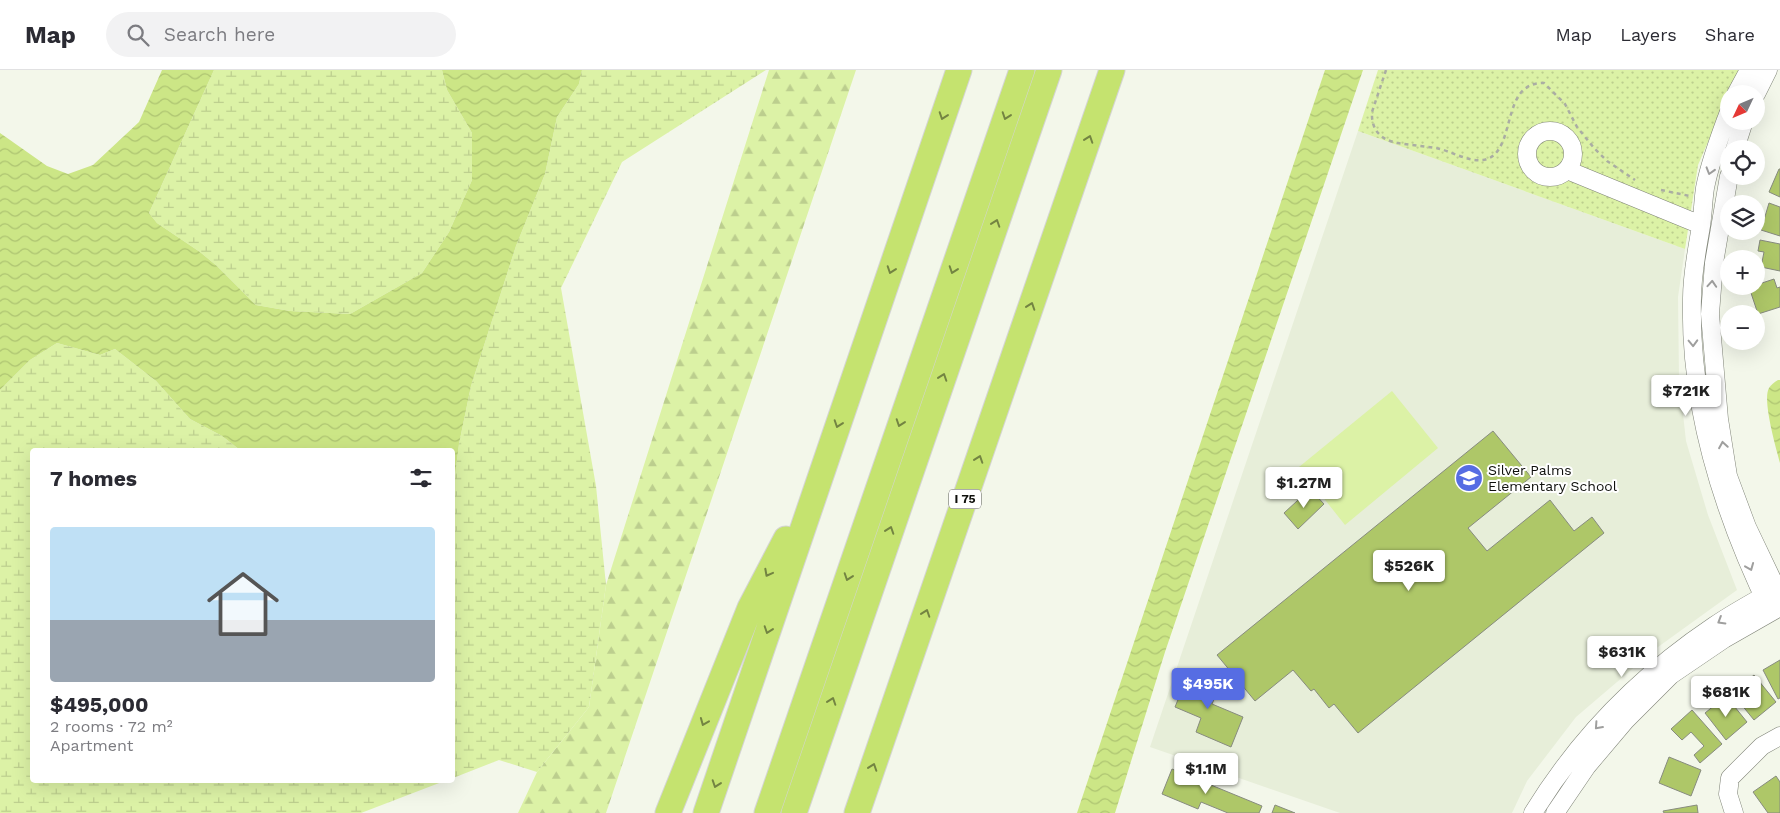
<!DOCTYPE html>
<meta charset="utf-8">
<style>
:root{--surface:#fff;--page:#f2f2f3;--text:#2b2b33;--muted:#7c7c81;--line:#e1e1e2;--accent:#566de3}
body{margin:0;font-family:"Work Sans",sans-serif;background:var(--page);color:var(--text);height:100vh;display:flex;flex-direction:column;font-size:19px;white-space:nowrap}
*{box-sizing:border-box;margin:0}
p{font-size:16px;color:var(--muted)}
.icon{flex:none;width:28px;height:28px;fill:none;stroke:currentColor;stroke-width:2;stroke-linecap:round;stroke-linejoin:round}
.map{position:relative;flex:1;overflow:hidden}
.side{position:absolute;left:30px;top:378px;width:425px;height:335px;display:flex;flex-direction:column;background:var(--surface);border-radius:5px;box-shadow:0 5px 20px #0002}
.side>*{flex:none}
.needle{width:32px;rotate:226deg}
.tools{position:absolute;left:1720px;top:15px;display:grid;gap:10px}
.tools a{display:grid;place-items:center;width:45px;height:45px;border-radius:50%;background:var(--surface);box-shadow:0 5px 20px #0002;font-size:25px}
.price{position:absolute;translate:-50% -42px;padding:0 11px;border-radius:5px;background:#fff;color:#222;font-size:16px;line-height:32px;filter:drop-shadow(0 1px 2px #0008)}
.price::after{content:'';position:absolute;left:50%;top:30px;width:15px;height:11px;margin-left:-8px;background:inherit;clip-path:polygon(0 0,100% 0,50% 100%)}
.price.current{background:var(--accent);color:#fff}
ul{padding:0;list-style:none}
li{display:grid;align-content:center;gap:10px;height:265px;padding:0 20px}
li+li{border-top:1px solid var(--line)}
li span{display:grid;place-items:center;height:155px;border-radius:5px;color:#555}
li>.icon{margin-inline-start:auto}
span .icon{width:90px;height:90px;fill:#fffc;stroke-width:1}
li b{font-size:21px}
h2{display:flex;justify-content:space-between;align-items:center;height:60px;padding:0 20px;font-size:21px}
header{display:flex;align-items:center;gap:30px;box-sizing:border-box;height:70px;padding:0 25px;background:var(--surface);border-bottom:1px solid var(--line)}
header strong{font-size:24px}
nav{display:flex;gap:28px;margin-inline-start:auto;font-size:18px}
.search{width:350px;height:45px;background:var(--page);display:flex;align-items:center;gap:12px;box-sizing:border-box;padding:0 18px;border-radius:28px;color:var(--muted);font-size:19px}
.map>svg:first-child{display:block}
.built{fill:#e7eed9}
.grass{fill:#dcf2a6}
.forest{fill:url(#forest-firs)}
.wetland{fill:url(#wetland-marsh)}
.park{fill:url(#park-dots)}
.water{fill:url(#water-waves)}
.building{fill:#aec768;stroke:#878b7f}
.lines{fill:none;stroke-linecap:round;stroke-linejoin:round}
.minor-casing{stroke:#7f8377;stroke-width:19}
.highway-casing{stroke:#d4d4d3;stroke-width:27}
.path{stroke:#aaada3;stroke-width:2.5;stroke-dasharray:4 4;stroke-linecap:butt}
.minor{stroke:#fff;stroke-width:18}
.highway{stroke:#c5e36f;stroke-width:25}
.oneway{stroke:#738442}
.oneway2{stroke:#9f9f9e}
.labels{text-anchor:middle;stroke-width:4;stroke-linejoin:round;paint-order:stroke}
.shield{fill:#fff;stroke:#575855;stroke-width:1}
.shield-label{font-size:12px;font-weight:bold;fill:#0f100c}
.poi-label{font-size:14px;fill:#0f100c;stroke:#fff;text-anchor:start}
</style>
<header>
<strong>Map</strong>
<div class="search"><svg class="icon" aria-label="search" viewBox="0 0 24 24"><circle cx="10" cy="10" r="6"/><path d="M15 15l6 6"/></svg>Search here</div>
<nav><a>Map</a><a>Layers</a><a>Share</a></nav>
</header>
<div class="map">
<svg width="1780" height="743" viewBox="0 0 1780 743">
<defs>
<pattern id="forest-firs" width="22" height="20" patternUnits="userSpaceOnUse" patternTransform="scale(1.25)"><rect width="22" height="20" fill="#dcf2a6"/><path d="M5 1l3.5 6h-7zM16 11l3.5 6h-7z" fill="#bcce8e"/></pattern>
<pattern id="wetland-marsh" width="20" height="14" patternUnits="userSpaceOnUse" patternTransform="scale(1.25)"><rect width="20" height="14" fill="#dcf2a6"/><path d="M1 5h8M5 5V1M11 12h8M15 12V8" fill="none" stroke="#bcce8e"/></pattern>
<pattern id="park-dots" width="8" height="8" patternUnits="userSpaceOnUse" patternTransform="scale(1.25)"><rect width="8" height="8" fill="#dcf2a6"/><path d="M2 2h.1M6 6h.1" fill="none" stroke="#bcce8e" stroke-width="1.8" stroke-linecap="round"/></pattern>
<pattern id="water-waves" width="16" height="10" patternUnits="userSpaceOnUse" patternTransform="scale(1.25)"><rect width="16" height="10" fill="#cce686"/><path d="M0 5q4-4 8 0t8 0" fill="none" stroke="#aec472"/></pattern>
</defs>
<rect width="100%" height="100%" fill="#f3f7ea"/>
<!-- built -->
<path class="built" d="M1358,61L1685,179L1678,227L1679,308L1686,371L1708,445L1737,520L1658,577L1576,647L1527,711L1512,743H1340L1150,677Z"/>
<!-- grass -->
<path class="grass" d="M1392,321L1438,378L1345,455L1299,397Z"/>
<!-- forest -->
<path class="forest" d="M769,0H856L606,743H518L537,702L589,637L606,515Z"/>
<!-- wetland -->
<path class="wetland" d="M214,0H442L447,20L472,63V110L449,162L422,203L350,244L290,241L256,235L217,196L200,182L157,153L149,143Z
M582,0H766L622,92L561,218L596,416L606,515L589,637L537,702L499,690L453,708V416L454,414L459,374L471,316L516,176L545,104L557,47L579,14Z
M57,273L100,285L115,279L156,311L190,349L222,366L240,380H32V710H447L361,743H0V320L30,290Z"/>
<!-- park -->
<path class="park" d="M1378,0H1739L1698,95L1685,179L1358,61Z"/>
<!-- water -->
<path class="water" d="M162,0H214L149,143L157,153L200,182L217,196L256,235L290,241L350,244L422,203L449,162L472,110V63L447,20L442,0H582L579,14L557,47L545,104L516,176L471,316L459,374L454,414L453,416L452,380H240L222,366L190,349L156,311L115,279L100,285L57,273L30,290L0,320V63L47,96L68,104L93,95L139,52Z
M1325,0H1363L1165,582L1115,743H1077Z
M1778,310H1780V393C1776,378 1762,330 1769,318C1771,315 1774,312 1778,310Z"/>
<!-- building -->
<path class="building" d="M1779,99H1780V127L1769,122Z
M1769,133L1780,137V166L1761,160Z
M1760,170L1780,174V201L1761,197L1764,182L1758,181Z
M1774,209L1777,218L1780,217V237L1758,244L1749,217L1756,216V215Z
M1493,361L1531,407L1468,458L1487,481L1550,430L1574,461L1592,447L1604,463L1358,663L1334,634L1329,638L1314,619L1311,621L1293,600L1255,631L1217,585Z
M1310,419L1324,434L1298,459L1284,443Z
M1780,590V628L1778,629L1763,600Z
M1189,603L1220,615L1212,634L1243,647L1231,677L1196,662L1201,648L1175,637Z
M1754,605L1776,632L1754,650L1732,623Z
M1726,626L1747,652L1726,670L1705,643Z
M1692,640L1722,674L1700,693L1694,685L1704,676L1691,662L1682,670L1671,659Z
M1669,687L1701,700L1691,726L1659,713Z
M1172,699L1262,736L1259,743H1228L1201,732L1198,739L1162,724Z
M1776,706L1780,712V743H1768L1753,722Z
M1275,735L1295,743H1272Z
M1697,735L1698,743H1664L1663,741Z"/>
<g class="lines">
<!-- minor casing -->
<g class="minor-casing">
<path id="minor" d="M1736,24L1749,0
M1756,24L1768,0
M1729,42C1721,63 1709,97 1705,118C1703,131 1703,144 1701,156C1697,180 1692,204 1692,228C1689,338 1723,444 1771,542
M1527 84a23 23 0 1 1 46 0a23 23 0 1 1-46 0Z
M1735,79L1744,51
M1567,100L1701,155
M1729,106L1714,193L1710,244L1719,349L1728,406L1747,457L1780,526
M1533,743C1579,668 1641,605 1714,556C1733,543 1753,532 1773,521
M1555,743L1587,696L1625,651L1671,605L1724,569L1780,537
M1734,743L1728,724L1730,708L1762,676L1780,666"/>
</g>
<!-- highway casing -->
<g class="highway-casing">
<path id="highway" d="M668,743L750,538L786,469
M706,743L959,0
M767,743L1022,0
M794,743L1049,0
M857,743L1112,0"/>
</g>
<!-- path -->
<path class="path" d="M1386,0L1372,42C1371,59 1380,70 1398,73C1410,75 1423,76 1436,78C1451,81 1468,92 1483,90C1512,86 1504,33 1526,18C1531,14 1538,13 1544,13L1565,34L1577,57L1594,78L1607,91L1635,110
M1661,120L1690,126"/>
<!-- minor -->
<use href="#minor" class="minor"/>
<!-- highway -->
<use href="#highway" class="highway"/>
</g>
<!-- one-way arrows -->
<defs><path id="oneway-chevron" d="M-2-3.5L2.5 0L-2 3.5" fill="none" stroke-width="1.6" stroke-linecap="round" stroke-linejoin="round" transform="scale(1.25)"/></defs>
<g class="oneway">
<use href="#oneway-chevron" transform="translate(943 46) rotate(109)"/>
<use href="#oneway-chevron" transform="translate(1006 46) rotate(109)"/>
<use href="#oneway-chevron" transform="translate(1089 69) rotate(-71)"/>
<use href="#oneway-chevron" transform="translate(996 153) rotate(-71)"/>
<use href="#oneway-chevron" transform="translate(891 200) rotate(109)"/>
<use href="#oneway-chevron" transform="translate(953 200) rotate(109)"/>
<use href="#oneway-chevron" transform="translate(1031 236) rotate(-71)"/>
<use href="#oneway-chevron" transform="translate(943 307) rotate(-71)"/>
<use href="#oneway-chevron" transform="translate(900 353) rotate(109)"/>
<use href="#oneway-chevron" transform="translate(838 354) rotate(109)"/>
<use href="#oneway-chevron" transform="translate(979 389) rotate(-71)"/>
<use href="#oneway-chevron" transform="translate(890 460) rotate(-71)"/>
<use href="#oneway-chevron" transform="translate(768 503) rotate(118)"/>
<use href="#oneway-chevron" transform="translate(848 507) rotate(109)"/>
<use href="#oneway-chevron" transform="translate(926 543) rotate(-71)"/>
<use href="#oneway-chevron" transform="translate(768 560) rotate(109)"/>
<use href="#oneway-chevron" transform="translate(832 631) rotate(-71)"/>
<use href="#oneway-chevron" transform="translate(704 652) rotate(112)"/>
<use href="#oneway-chevron" transform="translate(873 697) rotate(-71)"/>
<use href="#oneway-chevron" transform="translate(716 714) rotate(109)"/>
</g>
<g class="oneway2">
<use href="#oneway-chevron" transform="translate(1710 101) rotate(107)"/>
<use href="#oneway-chevron" transform="translate(1712 214) rotate(-86)"/>
<use href="#oneway-chevron" transform="translate(1693 273) rotate(88)"/>
<use href="#oneway-chevron" transform="translate(1723 375) rotate(-99)"/>
<use href="#oneway-chevron" transform="translate(1750 497) rotate(68)"/>
<use href="#oneway-chevron" transform="translate(1721 551) rotate(149)"/>
<use href="#oneway-chevron" transform="translate(1598 656) rotate(132)"/>
</g>
<!-- icons -->
<defs>
<g id="school-disc" transform="scale(1.4375)"><circle r="9.5" fill="#566de3" stroke="#fff"/><path d="M0-5L7-2L0 1L-7-2ZM-4 1L0 2.5L4 1V4Q0 6-4 4Z" fill="#fff"/></g>
</defs>
<g fill-rule="evenodd">
<use href="#school-disc" x="1469" y="408"/>
</g>
<g class="labels">
<!-- shield labels -->
<rect class="shield" x="949" y="419.5" width="32" height="19" rx="4"/>
<g class="shield-label">
<text x="965" y="433">I 75</text>
</g>
<!-- poi labels -->
<g class="poi-label">
<text x="1488" y="405">Silver Palms<tspan x="1488" dy="16">Elementary School</tspan></text>
</g>
</g>
</svg>
<div class="tools">
<a><svg class="needle" viewBox="-14 -14 28 28"><path d="M0-13l5 13h-10z" fill="#e53935"/><path d="M0 13l5-13h-10z" fill="#7c7c81"/></svg></a>
<a><svg class="icon" aria-label="locate" viewBox="0 0 24 24"><circle cx="12" cy="12" r="6"/><path d="M12 2v4M12 18v4M2 12h4M18 12h4"/></svg></a>
<a><svg class="icon" aria-label="layers" viewBox="0 0 24 24"><path d="M12 4l9 5-9 5-9-5zM3 14l9 5 9-5"/></svg></a>
<a>+</a>
<a>−</a>
</div>
<b class="price" style="left:1686px;top:347px">$721K</b>
<b class="price" style="left:1304px;top:439px">$1.27M</b>
<b class="price" style="left:1409px;top:522px">$526K</b>
<b class="price" style="left:1622px;top:608px">$631K</b>
<b class="price current" style="left:1208px;top:640px">$495K</b>
<b class="price" style="left:1726px;top:648px">$681K</b>
<b class="price" style="left:1206px;top:725px">$1.1M</b>
<section class="side">
<h2>7 homes<svg class="icon" aria-label="filters" viewBox="0 0 24 24"><path d="M4 7h16M4 17h16"/><circle cx="9" cy="7" r="2"/><circle cx="15" cy="17" r="2"/></svg></h2>
<ul>
<li><span style="background:linear-gradient(#bfe0f5 60%,#9aa5b1 0)"><svg class="icon" aria-label="home" viewBox="0 0 24 24"><path d="M3 11l9-7 9 7M6 9v11h12V9"/></svg></span><div><b>$495,000</b><p>2 rooms · 72 m²</p><p>Apartment</p></div></li>
</ul>
</section>
</div>
